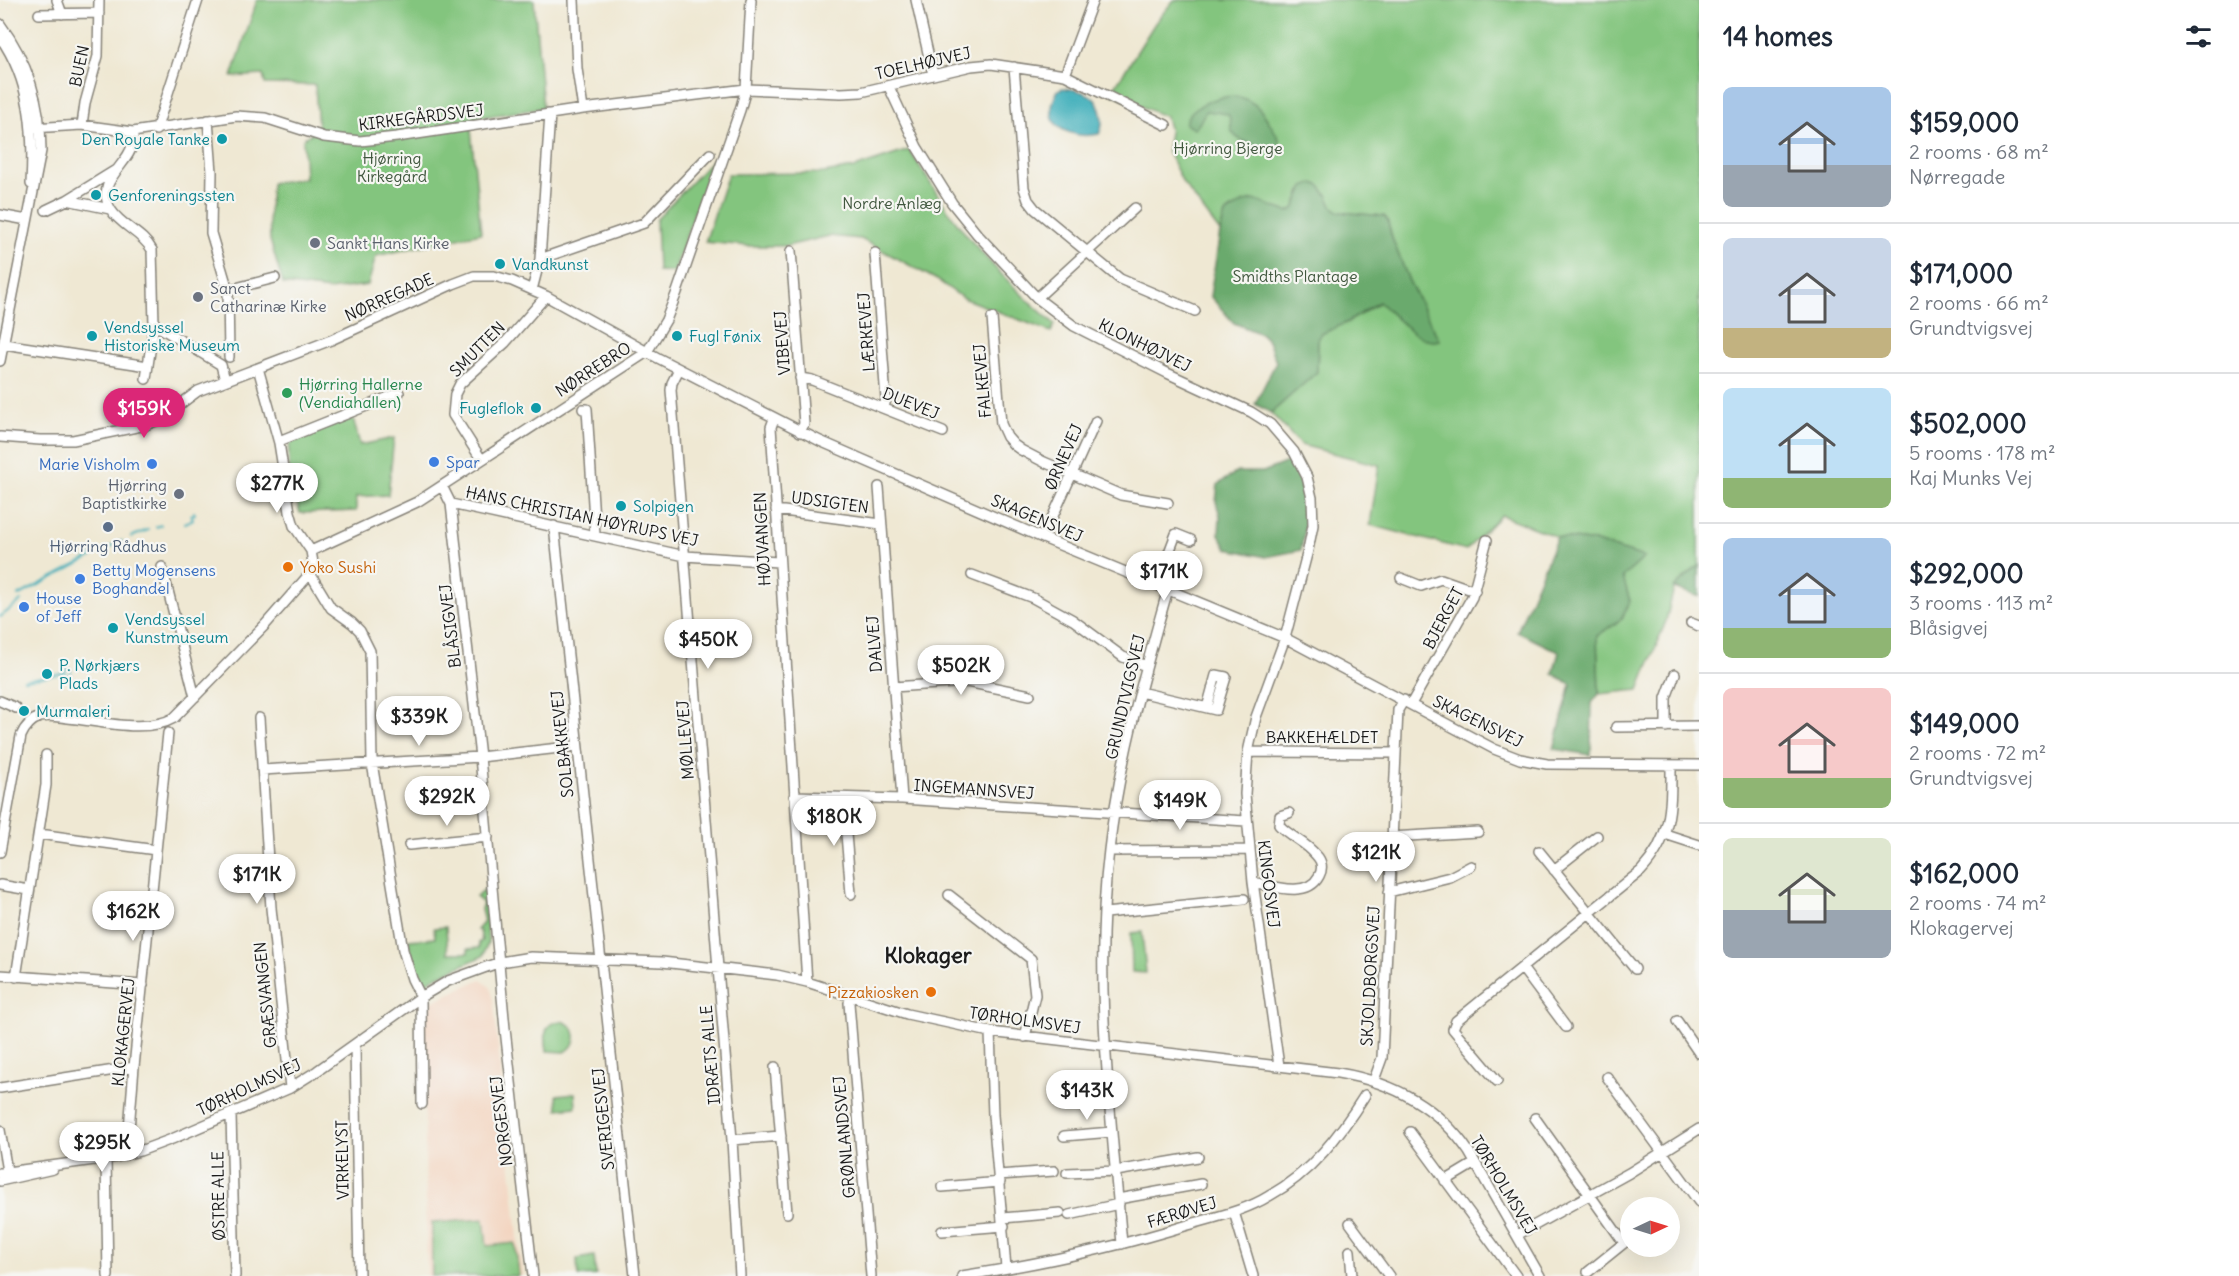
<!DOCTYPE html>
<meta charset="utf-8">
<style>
:root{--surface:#fff;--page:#f6f6f7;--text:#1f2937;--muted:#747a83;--line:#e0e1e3;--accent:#db2777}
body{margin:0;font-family:Delius,sans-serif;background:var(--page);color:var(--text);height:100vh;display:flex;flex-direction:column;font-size:22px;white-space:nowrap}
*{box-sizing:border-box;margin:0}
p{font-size:20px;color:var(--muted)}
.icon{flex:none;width:33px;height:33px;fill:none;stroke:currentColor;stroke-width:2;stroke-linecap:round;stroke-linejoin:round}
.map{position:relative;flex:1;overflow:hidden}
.drawer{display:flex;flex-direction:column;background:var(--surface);width:540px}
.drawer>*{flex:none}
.needle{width:39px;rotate:86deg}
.controls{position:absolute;left:1620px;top:1197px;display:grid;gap:12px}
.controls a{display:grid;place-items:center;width:60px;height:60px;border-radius:50%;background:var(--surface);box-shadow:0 6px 24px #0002;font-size:30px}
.price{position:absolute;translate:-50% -51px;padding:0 14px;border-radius:21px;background:#fff;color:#222;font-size:20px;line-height:39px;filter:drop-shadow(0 2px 3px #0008)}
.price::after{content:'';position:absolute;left:50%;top:36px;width:18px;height:14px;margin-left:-9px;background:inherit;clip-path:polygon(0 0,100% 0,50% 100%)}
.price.active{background:var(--accent);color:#fff}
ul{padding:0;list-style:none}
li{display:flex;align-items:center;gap:18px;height:150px;padding:0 24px}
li+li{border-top:2px solid var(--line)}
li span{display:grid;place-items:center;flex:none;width:168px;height:120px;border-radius:9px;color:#555}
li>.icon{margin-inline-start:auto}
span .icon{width:72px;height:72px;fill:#fffc;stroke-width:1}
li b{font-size:26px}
h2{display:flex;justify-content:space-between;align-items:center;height:72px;padding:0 24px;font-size:26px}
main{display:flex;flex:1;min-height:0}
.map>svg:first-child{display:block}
.built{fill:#f3d4bf}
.green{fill:#83c57e;stroke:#50704d;stroke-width:1.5}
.forest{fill:#6aaa6d;stroke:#436344;stroke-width:1.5}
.water{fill:#3eaeba;stroke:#2d656b;stroke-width:1.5}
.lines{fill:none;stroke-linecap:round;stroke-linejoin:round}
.stream{stroke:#3eaeba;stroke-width:2}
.minor-casing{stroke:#868278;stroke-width:12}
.minor{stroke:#fff;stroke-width:9}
.culture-dot{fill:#0f9aa8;stroke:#f6f6f2;stroke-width:2}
.worship-dot{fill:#6b7280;stroke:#f6f6f2;stroke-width:2}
.leisure-dot{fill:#2e9e5b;stroke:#f6f6f2;stroke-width:2}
.shop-dot{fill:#3f7fe0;stroke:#f6f6f2;stroke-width:2}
.service-dot{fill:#5c6f8a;stroke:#f6f6f2;stroke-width:2}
.food-dot{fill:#e8710a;stroke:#f6f6f2;stroke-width:2}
.labels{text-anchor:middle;stroke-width:4.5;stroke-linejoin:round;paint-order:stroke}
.street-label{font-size:16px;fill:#1c1c1c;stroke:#f6f6f2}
.culture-label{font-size:16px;fill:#0d838f;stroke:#f6f6f2;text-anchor:start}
.park-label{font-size:16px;fill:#40573e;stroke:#f6f6f2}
.worship-label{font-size:16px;fill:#5b616d;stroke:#f6f6f2;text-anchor:start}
.leisure-label{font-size:16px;fill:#27864d;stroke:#f6f6f2;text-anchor:start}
.shop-label{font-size:16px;fill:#366cbe;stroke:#f6f6f2;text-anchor:start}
.service-label{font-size:16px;fill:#4e5e75;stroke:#f6f6f2}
.food-label{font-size:16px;fill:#c56008;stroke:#f6f6f2;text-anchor:start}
.district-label{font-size:22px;font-weight:bold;fill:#1c1c1c;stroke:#f6f6f2}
</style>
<main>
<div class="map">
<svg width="1699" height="1276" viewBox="0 0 1699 1276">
<rect width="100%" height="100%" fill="#f6f6f2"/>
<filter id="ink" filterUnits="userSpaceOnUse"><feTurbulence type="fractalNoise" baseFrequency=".0167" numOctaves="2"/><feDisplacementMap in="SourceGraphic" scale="12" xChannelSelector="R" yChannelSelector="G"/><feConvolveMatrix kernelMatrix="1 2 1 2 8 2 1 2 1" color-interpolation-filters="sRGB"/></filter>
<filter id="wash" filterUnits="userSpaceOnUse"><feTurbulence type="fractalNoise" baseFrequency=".008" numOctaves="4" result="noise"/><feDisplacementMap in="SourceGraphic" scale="24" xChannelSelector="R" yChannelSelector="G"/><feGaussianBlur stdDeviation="1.35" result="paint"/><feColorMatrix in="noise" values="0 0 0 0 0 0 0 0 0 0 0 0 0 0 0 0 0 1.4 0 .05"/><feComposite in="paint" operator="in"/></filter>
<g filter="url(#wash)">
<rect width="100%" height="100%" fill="#efe8d3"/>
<!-- built -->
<path class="built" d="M481,979L491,988L494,1007L522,1276H427L423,1006Z"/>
<!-- green -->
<path class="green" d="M257,0H534L543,108L470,119L481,233L376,256L368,285L329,290L283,284L270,240L269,214L271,183L305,178L303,139L318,129L315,85L265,84L263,75L232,77Z
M1174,0H1699V565L1674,588L1666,621L1639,690L1599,694L1597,636L1622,619L1630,601L1622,577L1644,557L1596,542L1557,537L1501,515L1466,550L1370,525L1379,465L1301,445L1271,413L1317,372L1318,340L1321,334L1348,322L1380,302L1410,330L1439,340L1409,281L1392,238L1387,219L1383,216L1339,212L1332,206L1327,195L1319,185L1301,191L1294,209L1288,212C1262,203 1248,194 1225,214L1220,232L1183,183L1167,150L1170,132L1166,117L1111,93L1155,23Z
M909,150C924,172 937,195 952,216C981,256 1017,292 1055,324L1051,332L963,298L937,280L861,239L829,236L787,246H749L705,242L728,174L823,173L854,168Z
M713,159L674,272L658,271L656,220Z
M353,418L360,445L394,438L388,495L356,497V511L300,513C294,491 285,466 290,443L321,428Z
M485,889L488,942L483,956L434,978L423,986L413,964L408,940L435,938L434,928L446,927L448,953H468V949L479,948V942L482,941L480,931L477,930L484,922L481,909L483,903L476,897Z
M1142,932L1146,973L1132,972L1131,933Z
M561,1021C578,1025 580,1044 565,1052L547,1051C545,1036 542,1023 561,1021Z
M575,1093L576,1107L558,1109L557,1095Z
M484,1219L487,1246L515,1243L519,1276H432V1223Z
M594,1256L596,1275L578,1276L577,1259Z"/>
<!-- forest -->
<path class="forest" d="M1236,96C1260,101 1267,119 1279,139V144L1275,149L1270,150C1259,146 1234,142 1231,129C1230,123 1232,120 1228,114L1207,111C1201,116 1201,125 1194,129L1185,124C1189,105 1218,96 1236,96Z
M1314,183L1319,185L1327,195L1332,206L1339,212L1384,216L1387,219L1392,238L1409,281L1439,340C1421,347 1392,313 1379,302L1348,322L1321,334L1318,340L1317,372L1271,413L1255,404L1276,362L1268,341L1261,334L1234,323L1210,296L1220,232L1225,214L1244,202L1254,200L1288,212L1294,209L1304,187Z
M1290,461C1308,494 1309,514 1301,550L1266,557L1227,549L1219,534L1220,516L1216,502L1218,484L1237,472H1263Z
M1557,537L1596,542L1645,557L1623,577L1630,601L1621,619L1597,636L1599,694L1592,703L1591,755L1554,749L1571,684L1553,674L1559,652L1517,632Z
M1699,565V597L1674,588Z"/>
<!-- water -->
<path class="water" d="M1063,88C1071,89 1085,91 1092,97C1101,104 1105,124 1099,134C1081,138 1049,133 1052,108C1052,102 1056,95 1058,90Z"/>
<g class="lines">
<!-- stream -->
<path class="stream" d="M185,523L193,519L191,515L195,514L194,512
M156,527L161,525
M131,537L148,530
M18,596L93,556L92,553L95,551L97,554L122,541
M0,617L21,601
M24,680L65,673L67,667L71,670V674L67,677L65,673"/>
</g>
</g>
<g filter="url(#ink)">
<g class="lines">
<!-- minor casing -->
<g class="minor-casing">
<path id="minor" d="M57,0L62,14
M574,0L577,69L583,109
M916,0L933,75
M39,14L99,13
M0,24C28,62 41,104 41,151L0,361
M0,37C31,81 34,133 31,184
M1014,67L1024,188L1028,200L1035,209L1120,279L1195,311
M1065,75L1093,0
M889,87L917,147L952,203L977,234L1037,298L1074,326L1167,373L1251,412L1270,424L1294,452L1307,477L1312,498L1313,525L1308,550L1285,638L1256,717L1248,752L1245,794L1253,882L1279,1066
M208,120L212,172L211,233L228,290L229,357
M82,125L85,103L98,56L99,0
M32,128L82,125L133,132L236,116L265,118L324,137L360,141L397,137L583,109L746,89L841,93L861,92L971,66L991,64L1065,75L1166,125
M156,130L198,0
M133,132C133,136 133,142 132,146C127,166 94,182 111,210C121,226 143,233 152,250L154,324L146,379
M67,200L110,209
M46,210L67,200L114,171
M0,215L27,220
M791,251L804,424L800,432
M875,253L886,399L884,408
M540,259L644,223L710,154
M228,290L275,278
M532,290L540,259L550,114
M1037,298L1135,208
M992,318L1001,424L1007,437L1014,445L1021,450L1044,462L1121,495L1168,503
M154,324L221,365L225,380
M4,344L148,366
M679,369L672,383L671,390L732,1140L740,1276
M800,378L812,380L943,432
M583,409H587L595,535
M774,419L771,427L807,982
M0,437L40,440H73L146,425L159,420L198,391L331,340L453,284L474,276H494L512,281L546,296L658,358L820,441L1043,538L1285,638L1494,749L1520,759L1547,764L1699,765
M279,441L399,393
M481,459L453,415L455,394L460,384L505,343L546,296
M442,486L451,504L480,757L505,1029L533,1276
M879,487L902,799
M451,504L685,556L778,562
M776,510L881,524
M554,526L635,1276
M1043,538L1096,421
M311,551L417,502L647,352L666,320L677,292L740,110L746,89L751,0
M162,567L195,697
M311,575L331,608L352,623L360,631L370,651L372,763L403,950L412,979L421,997L422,1104
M972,575L1033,598L1073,620L1123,657L1146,666
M1401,578L1421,586L1441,579L1475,591
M1157,584L1176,534L1191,540
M1691,623L1699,626
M893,687L967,682L1030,695
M1140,692L1216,710L1226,677L1216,675L1207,708
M0,701L16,708
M1411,704L1472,597L1487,540
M259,718L271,908L290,1088
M1616,727L1699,726
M1666,727V698L1675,674
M1248,752L1396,753
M262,770L480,757L577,746
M794,796L902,799L1246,821
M843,798L851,894
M39,834L156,850
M1665,834L1699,845
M1391,837L1478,832
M409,845L488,837
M1109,851L1249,850
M1539,851L1635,969
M0,852L21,736C25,727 31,720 40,717C49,715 59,717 68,718C99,721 146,734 174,718L265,625L314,569L311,551L294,526L290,512L279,443L258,368
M1554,870L1597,836
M1253,882C1273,886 1307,899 1319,876C1323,869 1322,861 1316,855C1306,842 1290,837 1279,825L1280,816L1289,813
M0,885L29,890
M1389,892L1450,877L1471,866
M949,895L1031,959L1035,995L1025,1037
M1105,913L1244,899
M1522,968L1566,1027
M0,975L143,985
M16,977L46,785V755
M851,995L849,1003L871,1276
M1677,1021L1699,1053
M990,1032L993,1115L1006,1268
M355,1044L359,1276
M775,1067L787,1213
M1607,1077L1699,1202
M1374,1080L1382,1058L1398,710L1404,700
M1497,1081L1453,1029L1456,1021L1641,871C1672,837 1671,808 1671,765
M0,1088L134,1067
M231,1115L235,1276
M1535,1118L1624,1243L1588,1272
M0,1130L8,1177
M1410,1132L1516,1276
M1064,1136L1112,1132
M732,1140L781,1136
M127,1154L134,1067L168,733
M106,1159L108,1276
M0,1173L116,1157L140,1151L172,1139L290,1088L317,1071L421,997L448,981L500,962L531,957L662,962L777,975L807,982L907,1014L990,1032L1338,1073C1393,1082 1438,1106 1469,1152L1540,1276
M1067,1173L1116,1171L1198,1157
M999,1175L1054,1171
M0,1181L53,1169
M1445,1181L1475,1163
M942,1187L1000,1182
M1118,1199L1201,1184
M1234,1212L1253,1276
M1069,1215L1119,1204
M1003,1218L1060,1213
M1350,1223L1389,1276
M942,1231L1004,1226
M1517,1235L1629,1173L1699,1129
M1122,1244C1111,1114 1093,981 1109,850C1119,762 1144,674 1168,589
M1350,1251L1352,1276
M962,1276C1038,1264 1114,1248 1188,1225C1215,1217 1245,1211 1269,1196C1311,1173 1340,1135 1365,1095"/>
</g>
<!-- minor -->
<use href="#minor" class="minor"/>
</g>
</g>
<!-- markers -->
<g class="culture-dot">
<circle cx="222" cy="139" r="6"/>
<circle cx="96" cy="195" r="6"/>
<circle cx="500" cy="264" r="6"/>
<circle cx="92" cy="336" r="6"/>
<circle cx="677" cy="336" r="6"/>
<circle cx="536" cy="408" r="6"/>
<circle cx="621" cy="506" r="6"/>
<circle cx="113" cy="628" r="6"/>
<circle cx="47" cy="674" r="6"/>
<circle cx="24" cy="711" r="6"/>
</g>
<g class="worship-dot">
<circle cx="315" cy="243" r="6"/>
<circle cx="198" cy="297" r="6"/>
<circle cx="179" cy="494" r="6"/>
</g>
<circle class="leisure-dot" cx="287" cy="393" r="6"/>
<g class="shop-dot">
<circle cx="434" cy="462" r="6"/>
<circle cx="152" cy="464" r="6"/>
<circle cx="80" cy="579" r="6"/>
<circle cx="24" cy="607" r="6"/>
</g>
<circle class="service-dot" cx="108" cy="527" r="6"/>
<g class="food-dot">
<circle cx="288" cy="567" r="6"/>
<circle cx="931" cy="992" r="6"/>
</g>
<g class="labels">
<!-- street labels -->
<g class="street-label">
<text transform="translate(923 63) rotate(-13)" y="6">TOELHØJVEJ</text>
<text transform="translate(79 66) rotate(-78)" y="6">BUEN</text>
<text transform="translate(421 117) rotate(-7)" y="6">KIRKEGÅRDSVEJ</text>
<text transform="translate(389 297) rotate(-24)" y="6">NØRREGADE</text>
<text transform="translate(866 332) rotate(-94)" y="6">LÆRKEVEJ</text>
<text transform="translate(782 343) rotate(-94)" y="6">VIBEVEJ</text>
<text transform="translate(1145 345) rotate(26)" y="6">KLONHØJVEJ</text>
<text transform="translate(477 349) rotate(-45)" y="6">SMUTTEN</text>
<text transform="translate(593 369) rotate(-33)" y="6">NØRREBRO</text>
<text transform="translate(982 381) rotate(-95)" y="6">FALKEVEJ</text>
<text transform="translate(911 403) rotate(22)" y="6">DUEVEJ</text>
<text transform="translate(1063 457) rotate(-66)" y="6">ØRNEVEJ</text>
<text transform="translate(830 502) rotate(8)" y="6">UDSIGTEN</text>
<text transform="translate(582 516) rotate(12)" y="6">HANS CHRISTIAN HØYRUPS VEJ</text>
<text transform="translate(1037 518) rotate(23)" y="6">SKAGENSVEJ</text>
<text transform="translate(762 539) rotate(-93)" y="6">HØJVANGEN</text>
<text transform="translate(1443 618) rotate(-62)" y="6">BJERGET</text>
<text transform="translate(450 626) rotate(-97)" y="6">BLÅSIGVEJ</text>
<text transform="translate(874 644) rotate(-94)" y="6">DALVEJ</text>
<text transform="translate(1125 697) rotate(-77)" y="6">GRUNDTVIGSVEJ</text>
<text transform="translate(1478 721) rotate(26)" y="6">SKAGENSVEJ</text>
<text x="1322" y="743">BAKKEHÆLDET</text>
<text transform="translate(685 740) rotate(-94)" y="6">MØLLEVEJ</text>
<text transform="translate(562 744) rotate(-96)" y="6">SOLBAKKEVEJ</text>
<text transform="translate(974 789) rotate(4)" y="6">INGEMANNSVEJ</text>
<text transform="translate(1269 884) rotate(83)" y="6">KINGOSVEJ</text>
<text transform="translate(1370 976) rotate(-87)" y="6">SKJOLDBORGSVEJ</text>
<text transform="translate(265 995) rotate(-96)" y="6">GRÆSVANGEN</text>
<text transform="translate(1025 1020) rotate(8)" y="6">TØRHOLMSVEJ</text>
<text transform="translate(123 1032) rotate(-84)" y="6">KLOKAGERVEJ</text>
<text transform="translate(710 1055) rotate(-95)" y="6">IDRÆTS ALLE</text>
<text transform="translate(249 1087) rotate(-25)" y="6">TØRHOLMSVEJ</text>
<text transform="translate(603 1119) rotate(-96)" y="6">SVERIGESVEJ</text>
<text transform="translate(501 1121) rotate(-97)" y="6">NORGESVEJ</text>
<text transform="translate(844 1137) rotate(-95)" y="6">GRØNLANDSVEJ</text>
<text transform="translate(342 1160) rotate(-91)" y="6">VIRKELYST</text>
<text transform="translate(1504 1185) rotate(59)" y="6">TØRHOLMSVEJ</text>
<text transform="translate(218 1196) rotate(-91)" y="6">ØSTRE ALLE</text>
<text transform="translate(1182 1212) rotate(-17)" y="6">FÆRØVEJ</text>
</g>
<!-- culture labels -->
<g class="culture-label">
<text x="210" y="145" text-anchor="end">Den Royale Tanke</text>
<text x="108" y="201">Genforeningssten</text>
<text x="512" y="270">Vandkunst</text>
<text x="104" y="333">Vendsyssel<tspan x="104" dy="18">Historiske Museum</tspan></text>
<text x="689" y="342">Fugl Fønix</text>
<text x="524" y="414" text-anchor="end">Fugleflok</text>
<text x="633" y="512">Solpigen</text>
<text x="125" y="625">Vendsyssel<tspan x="125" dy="18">Kunstmuseum</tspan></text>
<text x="59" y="671">P. Nørkjærs<tspan x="59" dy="18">Plads</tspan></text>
<text x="36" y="717">Murmaleri</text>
</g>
<!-- park labels -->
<g class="park-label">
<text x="1228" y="154">Hjørring Bjerge</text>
<text x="392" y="164">Hjørring<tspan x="392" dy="18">Kirkegård</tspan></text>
<text x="892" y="209">Nordre Anlæg</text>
<text x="1295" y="282">Smidths Plantage</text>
</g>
<!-- worship labels -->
<g class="worship-label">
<text x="327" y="249">Sankt Hans Kirke</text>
<text x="210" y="294">Sanct<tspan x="210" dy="18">Catharinæ Kirke</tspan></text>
<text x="167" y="491" text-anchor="end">Hjørring<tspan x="167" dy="18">Baptistkirke</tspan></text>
</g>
<!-- leisure labels -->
<g class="leisure-label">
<text x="299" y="390">Hjørring Hallerne<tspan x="299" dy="18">(Vendiahallen)</tspan></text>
</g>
<!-- shop labels -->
<g class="shop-label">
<text x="446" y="468">Spar</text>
<text x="140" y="470" text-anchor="end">Marie Visholm</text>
<text x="92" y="576">Betty Mogensens<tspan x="92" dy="18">Boghandel</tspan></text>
<text x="36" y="604">House<tspan x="36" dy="18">of Jeff</tspan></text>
</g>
<!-- service labels -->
<g class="service-label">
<text x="108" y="552">Hjørring Rådhus</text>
</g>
<!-- food labels -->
<g class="food-label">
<text x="300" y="573">Yoko Sushi</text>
<text x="919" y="998" text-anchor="end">Pizzakiosken</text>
</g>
<!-- district labels -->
<g class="district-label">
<text x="928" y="963">Klokager</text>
</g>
</g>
</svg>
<div class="controls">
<a><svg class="needle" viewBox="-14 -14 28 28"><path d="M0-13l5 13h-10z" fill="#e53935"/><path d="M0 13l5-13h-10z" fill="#747a83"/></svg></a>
</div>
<b class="price active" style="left:144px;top:439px">$159K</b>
<b class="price" style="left:277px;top:514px">$277K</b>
<b class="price" style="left:1164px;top:602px">$171K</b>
<b class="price" style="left:708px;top:670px">$450K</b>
<b class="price" style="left:961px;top:696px">$502K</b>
<b class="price" style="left:419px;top:747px">$339K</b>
<b class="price" style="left:447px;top:827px">$292K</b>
<b class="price" style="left:1180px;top:831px">$149K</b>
<b class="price" style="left:834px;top:847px">$180K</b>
<b class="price" style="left:1376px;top:883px">$121K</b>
<b class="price" style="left:257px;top:905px">$171K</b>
<b class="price" style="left:133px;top:942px">$162K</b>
<b class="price" style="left:1087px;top:1121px">$143K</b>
<b class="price" style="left:102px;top:1173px">$295K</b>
</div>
<section class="drawer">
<h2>14 homes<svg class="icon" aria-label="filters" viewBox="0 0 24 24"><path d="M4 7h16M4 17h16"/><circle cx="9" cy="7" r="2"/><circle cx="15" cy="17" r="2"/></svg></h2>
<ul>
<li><span style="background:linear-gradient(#a9c7e8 65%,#9aa5b1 0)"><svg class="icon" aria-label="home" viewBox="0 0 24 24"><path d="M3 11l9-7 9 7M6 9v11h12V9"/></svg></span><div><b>$159,000</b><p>2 rooms · 68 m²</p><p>Nørregade</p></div></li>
<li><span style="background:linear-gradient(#c9d6e8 75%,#c2b280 0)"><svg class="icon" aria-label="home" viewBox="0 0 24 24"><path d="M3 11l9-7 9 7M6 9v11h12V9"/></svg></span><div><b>$171,000</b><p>2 rooms · 66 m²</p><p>Grundtvigsvej</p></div></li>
<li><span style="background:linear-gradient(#bfe0f5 75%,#8fb573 0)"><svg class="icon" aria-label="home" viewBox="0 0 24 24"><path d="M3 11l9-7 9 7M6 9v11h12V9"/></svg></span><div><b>$502,000</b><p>5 rooms · 178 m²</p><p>Kaj Munks Vej</p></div></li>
<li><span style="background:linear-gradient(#a9c7e8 75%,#8fb573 0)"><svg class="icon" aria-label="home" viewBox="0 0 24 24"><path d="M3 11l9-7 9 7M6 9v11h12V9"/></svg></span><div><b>$292,000</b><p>3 rooms · 113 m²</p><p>Blåsigvej</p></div></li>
<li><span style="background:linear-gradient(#f6c9c9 75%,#8fb573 0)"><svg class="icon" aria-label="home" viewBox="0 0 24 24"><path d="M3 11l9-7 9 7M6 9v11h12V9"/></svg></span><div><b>$149,000</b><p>2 rooms · 72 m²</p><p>Grundtvigsvej</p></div></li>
<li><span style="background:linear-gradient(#dfe7d0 60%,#9aa5b1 0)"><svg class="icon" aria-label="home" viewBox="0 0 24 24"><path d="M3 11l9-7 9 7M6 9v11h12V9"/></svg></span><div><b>$162,000</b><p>2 rooms · 74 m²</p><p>Klokagervej</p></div></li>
</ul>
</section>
</main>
